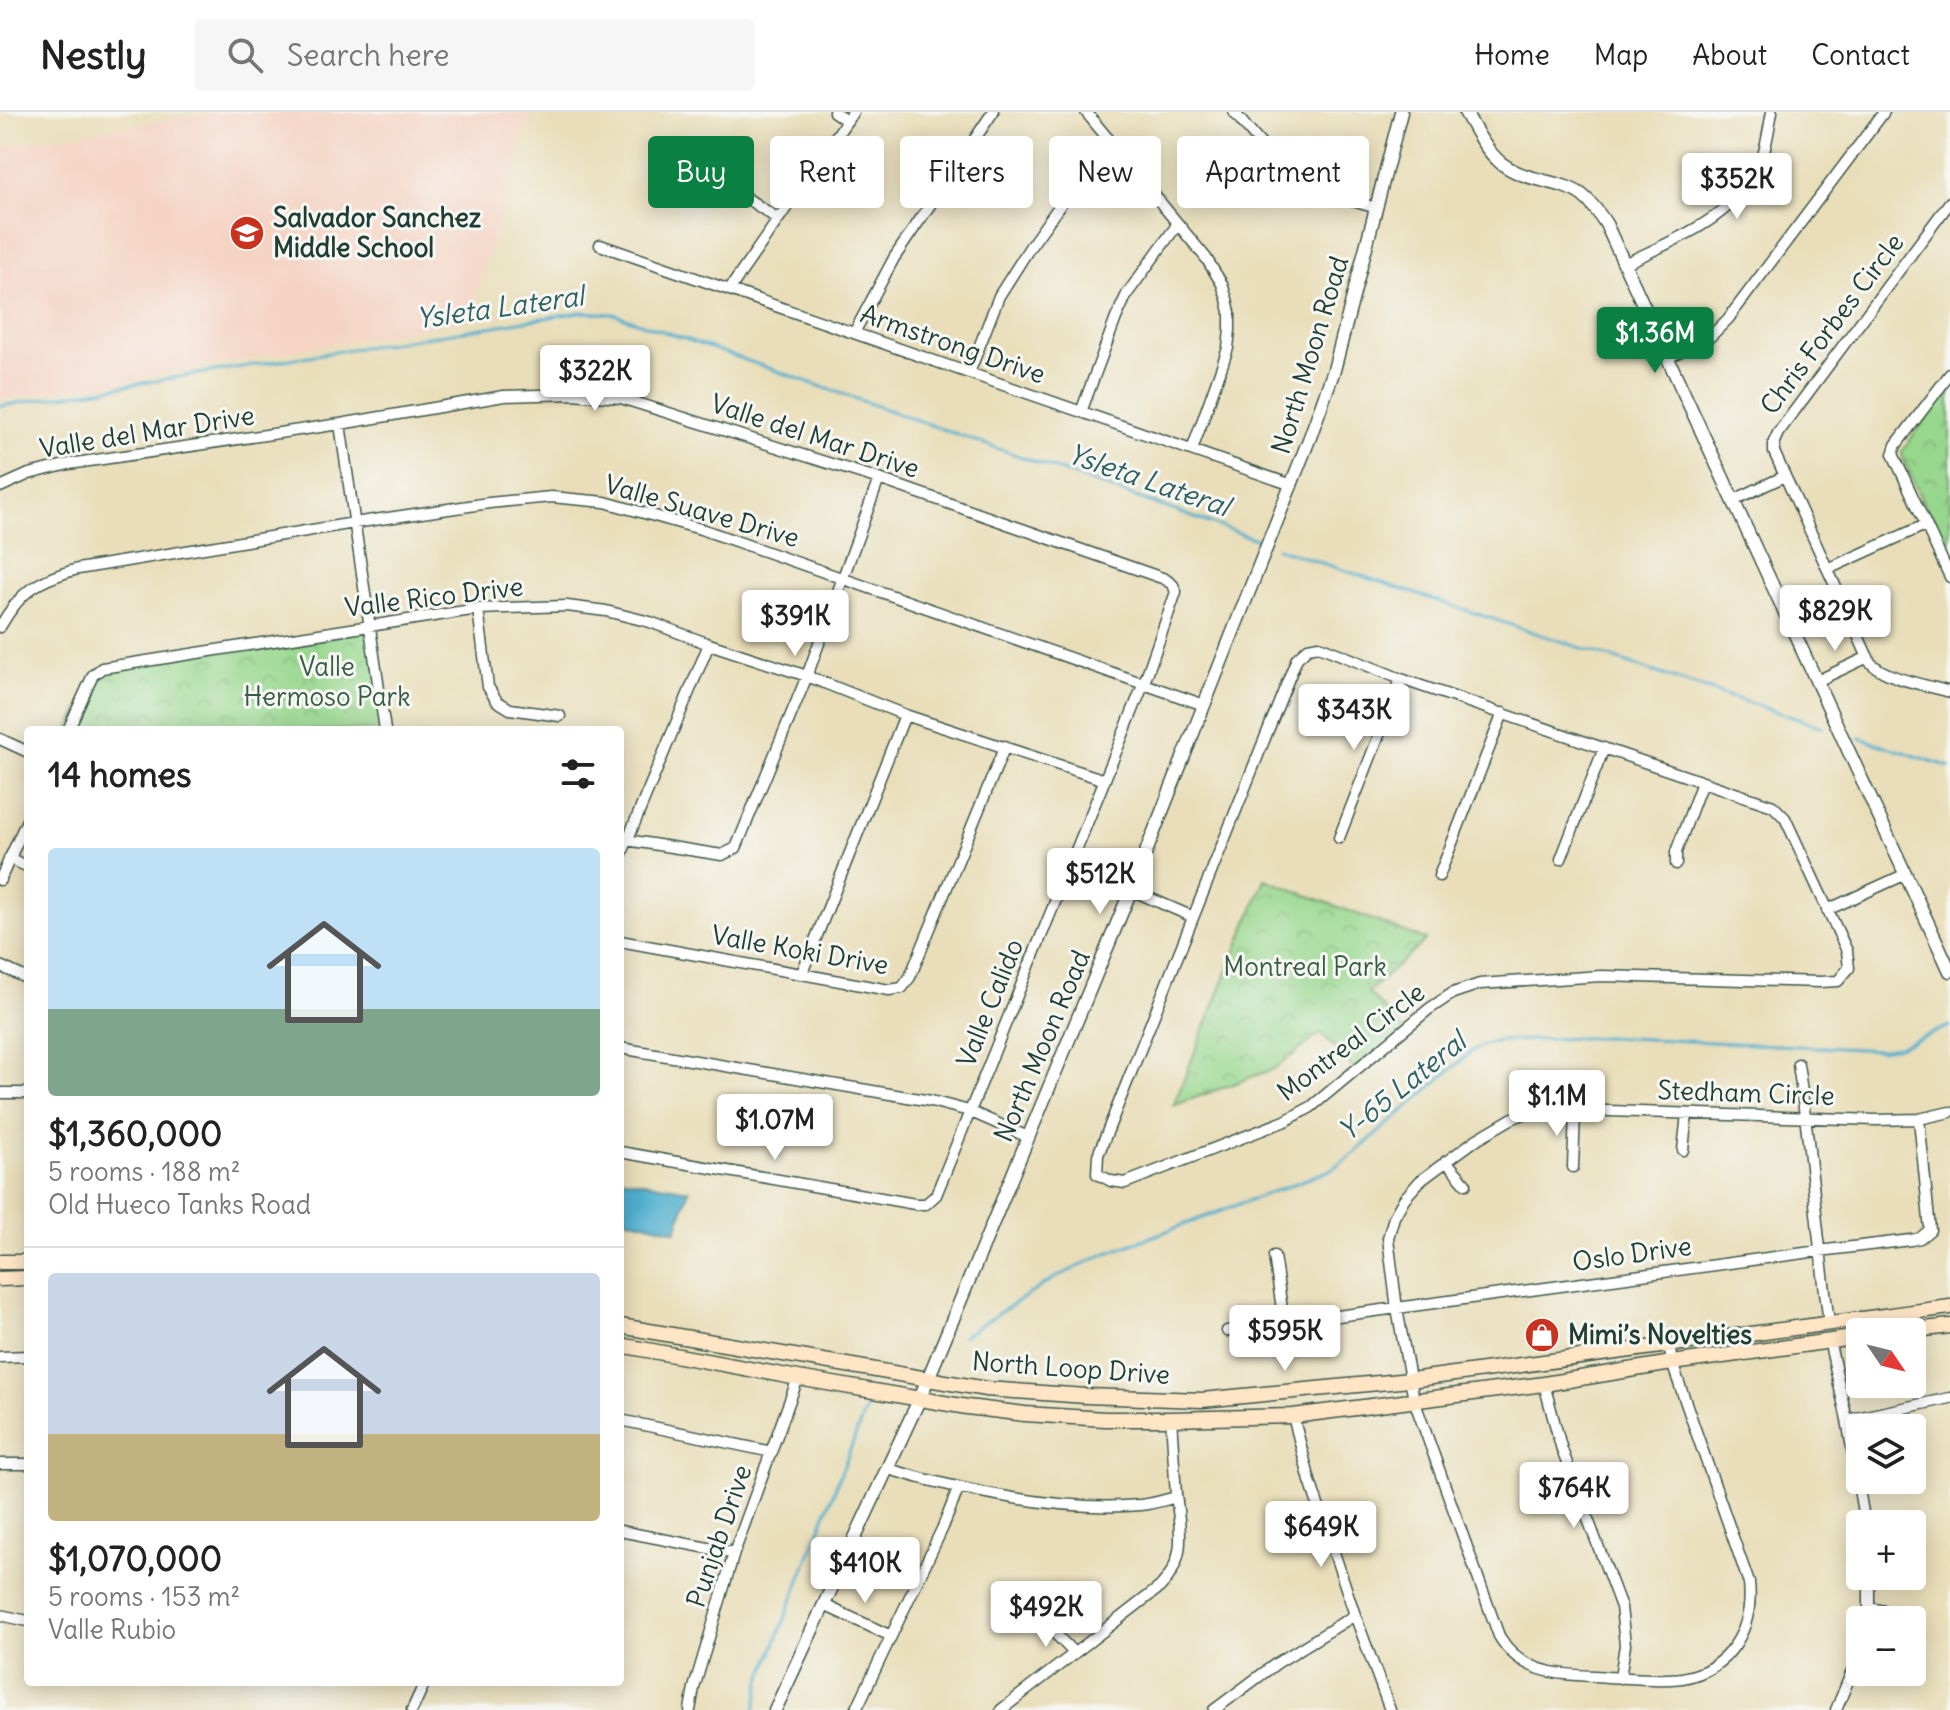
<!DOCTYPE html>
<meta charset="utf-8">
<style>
:root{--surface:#fff;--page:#f6f6f6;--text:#222;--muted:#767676;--line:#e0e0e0;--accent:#0b8043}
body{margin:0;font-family:Delius,sans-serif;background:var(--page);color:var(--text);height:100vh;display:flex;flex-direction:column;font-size:30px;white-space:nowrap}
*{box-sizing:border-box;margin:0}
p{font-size:26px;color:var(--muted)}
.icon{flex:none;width:44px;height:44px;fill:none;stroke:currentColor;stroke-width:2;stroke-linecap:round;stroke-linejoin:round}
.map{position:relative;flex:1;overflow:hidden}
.panel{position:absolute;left:24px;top:614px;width:600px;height:960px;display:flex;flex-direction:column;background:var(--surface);border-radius:8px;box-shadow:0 4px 20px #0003}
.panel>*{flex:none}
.hud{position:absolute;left:648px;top:24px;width:760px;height:72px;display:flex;gap:16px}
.needle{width:52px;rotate:125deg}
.buttons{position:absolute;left:1846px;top:1206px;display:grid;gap:16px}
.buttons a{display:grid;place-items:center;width:80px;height:80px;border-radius:8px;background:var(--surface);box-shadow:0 4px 20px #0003;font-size:40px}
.price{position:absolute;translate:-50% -68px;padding:0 18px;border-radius:8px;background:#fff;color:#222;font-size:26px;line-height:52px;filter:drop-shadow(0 2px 4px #0008)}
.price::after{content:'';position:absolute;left:50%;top:48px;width:24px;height:18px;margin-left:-12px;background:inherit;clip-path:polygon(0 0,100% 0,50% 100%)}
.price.selected{background:var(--accent);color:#fff}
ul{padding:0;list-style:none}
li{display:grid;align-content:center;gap:16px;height:424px;padding:0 24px}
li+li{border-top:2px solid var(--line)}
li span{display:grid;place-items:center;height:248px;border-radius:8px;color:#555}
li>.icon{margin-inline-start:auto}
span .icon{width:144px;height:144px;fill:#fffc;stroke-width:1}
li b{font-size:34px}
h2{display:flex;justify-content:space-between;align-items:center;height:96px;padding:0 24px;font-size:34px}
.chip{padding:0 28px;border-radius:8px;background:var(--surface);box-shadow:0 4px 20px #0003;font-size:28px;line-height:72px}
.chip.selected{background:var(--accent);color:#fff}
header{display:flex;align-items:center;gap:48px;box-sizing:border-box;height:112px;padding:0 40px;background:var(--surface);border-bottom:2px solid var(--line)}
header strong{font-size:38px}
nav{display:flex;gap:44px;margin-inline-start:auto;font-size:28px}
.search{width:560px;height:72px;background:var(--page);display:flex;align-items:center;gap:20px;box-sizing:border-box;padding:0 28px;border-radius:8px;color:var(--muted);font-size:30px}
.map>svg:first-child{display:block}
.built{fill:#f5d3c2}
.park{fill:url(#park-crowns);stroke:#5b8a60;stroke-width:2}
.water{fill:#50afce;stroke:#387681;stroke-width:2}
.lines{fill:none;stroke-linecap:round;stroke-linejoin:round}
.stream{stroke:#50afce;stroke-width:3}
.minor-casing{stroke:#3d5548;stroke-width:13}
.tertiary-casing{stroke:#3d5548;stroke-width:15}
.secondary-casing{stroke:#3d5548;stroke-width:17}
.minor{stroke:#fff;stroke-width:10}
.tertiary{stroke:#fff;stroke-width:12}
.secondary{stroke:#fde5c5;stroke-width:14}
.labels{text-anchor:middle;stroke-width:6;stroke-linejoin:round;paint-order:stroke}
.poi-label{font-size:26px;font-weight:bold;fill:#1f3d34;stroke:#f6f6f2;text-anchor:start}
.street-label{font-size:26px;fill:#1f3d34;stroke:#f6f6f2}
.park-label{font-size:26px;fill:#375c46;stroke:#f6f6f2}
.water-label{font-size:28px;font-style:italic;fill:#2e5f62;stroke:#f6f6f2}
</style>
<header>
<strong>Nestly</strong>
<div class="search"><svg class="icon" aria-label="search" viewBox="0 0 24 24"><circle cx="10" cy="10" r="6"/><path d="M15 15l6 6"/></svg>Search here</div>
<nav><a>Home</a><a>Map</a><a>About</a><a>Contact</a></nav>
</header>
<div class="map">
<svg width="1950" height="1598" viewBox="0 0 1950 1598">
<defs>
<pattern id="park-crowns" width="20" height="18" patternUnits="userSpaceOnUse" patternTransform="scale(2)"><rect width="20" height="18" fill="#97d78d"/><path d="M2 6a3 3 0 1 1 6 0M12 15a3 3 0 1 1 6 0" fill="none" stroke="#82b97a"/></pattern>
</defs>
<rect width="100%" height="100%" fill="#f6f6f2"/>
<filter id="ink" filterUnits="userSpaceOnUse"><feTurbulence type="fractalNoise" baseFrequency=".0125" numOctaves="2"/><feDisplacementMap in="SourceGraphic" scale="16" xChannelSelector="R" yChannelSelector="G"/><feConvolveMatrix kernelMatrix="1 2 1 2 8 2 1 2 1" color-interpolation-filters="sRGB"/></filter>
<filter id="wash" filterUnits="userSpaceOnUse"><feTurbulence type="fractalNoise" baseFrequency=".006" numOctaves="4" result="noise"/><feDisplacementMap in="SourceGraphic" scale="32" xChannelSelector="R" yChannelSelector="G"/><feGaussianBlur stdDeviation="1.8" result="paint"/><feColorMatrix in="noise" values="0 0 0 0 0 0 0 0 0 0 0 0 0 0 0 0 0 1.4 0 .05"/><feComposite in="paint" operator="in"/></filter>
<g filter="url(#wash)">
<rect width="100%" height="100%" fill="#e9deb9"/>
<!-- built -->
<path class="built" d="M218,0H530L469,208L132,268L0,287V34Z"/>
<!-- park -->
<path class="park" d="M1950,274V449L1902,345V339Z
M371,515L385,618H68L102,556Z
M1265,767L1426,828L1368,880L1404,919L1356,959L1321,921L1276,956L1173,994Z"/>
<!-- water -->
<path class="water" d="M620,1066L689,1078L676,1119L620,1105Z"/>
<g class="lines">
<!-- stream -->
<path class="stream" d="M0,294L581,200L614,202L1261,429
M1276,436L1823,615
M1860,626L1950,655
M963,1224L1053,1167L1100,1144L1328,1059L1350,1045L1472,939L1484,933L1499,929L1606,925L1881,938L1901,934L1950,914
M755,1598L761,1569L868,1291"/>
</g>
</g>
<g filter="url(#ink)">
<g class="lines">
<!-- minor casing -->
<g class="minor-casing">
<path id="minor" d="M834,0L847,9
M1086,0L1206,146L1222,172L1227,187L1230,200V218L1228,236L1222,254L1192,338
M1234,0C1256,27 1279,57 1311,73C1331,84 1354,89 1376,96
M700,55L778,107
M1950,90L1778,321L1774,330V340L1870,550C1885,567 1928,573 1950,580
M600,133L1292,373
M1624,152C1672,129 1728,109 1756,60C1766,42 1768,20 1772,0
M729,178L853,0
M854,221L894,146L993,0
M1667,246L1711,224L1728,207L1884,0
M969,261L999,184L1030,135L1108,26
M1950,262L1896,333L1893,342L1950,465
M1081,300L1116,206L1127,182L1177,113
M340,312L385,618
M0,375L29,362L69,352L340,312L504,284L573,282L621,286L879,367L1165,467L1173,473L1176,480L1144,571L936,1083L926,1092H915L620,1040
M1734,388L1785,364
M1828,457L1925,413
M478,497L488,575L497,589L510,597L560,604
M0,515C21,478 38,468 78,457L354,411L489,391L551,385L605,390L704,418L1204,593
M1319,534L1401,567L1773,694L1785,706L1792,721L1847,839L1849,856L1838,869L1820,870L1601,864L1480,872L1453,881L1429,897L1311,995L1285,1009L1125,1071L1111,1069L1097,1062L1098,1043L1297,546L1308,536Z
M1817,569L1868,545
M68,618L93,563L102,556L478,497L567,494L606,499L650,510L709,532L807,564L905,603L1105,668
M0,627L28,640
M1339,726L1401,567
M620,727L722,743L736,736L807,564L879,367
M9,746L28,755
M620,746L709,532
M1561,747L1604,636
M1676,752V740L1702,670
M1439,764L1503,601
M0,768L28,706
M1131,778L1193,805
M1827,798L1906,762
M620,829L889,878L902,876L910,865L1005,634
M0,854L28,867
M802,861L905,603
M620,936L931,989L969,999L1028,1025
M1798,952C1811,1038 1817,1124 1829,1210
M0,981H28
M1683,1038L1687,1002
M1446,1049L1466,1072
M1573,1055L1575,999
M1274,1144L1284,1210
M1227,1219L1819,1139L1911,1128L1920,1126L1930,1118L1919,1007
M1829,1228L1847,1308L1865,1412
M1669,1232L1672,1251L1749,1471C1754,1517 1729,1558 1682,1566C1660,1569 1630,1566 1608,1565C1565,1562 1523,1565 1499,1524L1414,1288L1397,1197L1388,1126L1394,1105L1404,1087L1420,1069L1477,1027L1511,1007L1533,998L1609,999L1876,1008L1919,1007L1950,1000
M0,1245L28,1244
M1544,1272L1562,1338L1621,1495L1625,1533L1620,1566
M1293,1304L1310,1369L1355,1503L1390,1598
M620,1308L772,1340
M1847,1308L1950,1286
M0,1352H28
M888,1357C963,1379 1062,1400 1140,1393C1152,1392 1165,1388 1176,1385
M620,1419L734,1441
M824,1493L891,1524
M1869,1496L1906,1503
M0,1503L28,1509
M1866,1508L1869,1496V1464
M1043,1509L1074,1541
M412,1598L425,1570
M690,1598L694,1576L734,1441L798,1266
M856,1598L943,1415L959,1375
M1001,1598L1160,1475C1188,1446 1180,1418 1176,1382C1174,1357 1173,1332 1171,1307
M1214,1598L1277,1551L1355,1503
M1836,1598L1853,1557L1860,1534"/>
</g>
<!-- tertiary casing -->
<g class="tertiary-casing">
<path id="tertiary" d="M1465,0C1475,17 1485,38 1501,51C1527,71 1559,67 1582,83C1592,91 1599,101 1606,112L1950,859
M775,1598L920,1286L1131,778L1310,325L1334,258L1401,0"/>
</g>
<!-- secondary casing -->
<g class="secondary-casing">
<path id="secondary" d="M0,1150H28
M0,1167L28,1166
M620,1214L986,1277L1086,1284L1202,1288L1410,1268L1950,1195
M1900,1220L1950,1214
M620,1233L798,1266L967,1295L1025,1302L1105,1307H1171L1293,1304L1544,1272L1672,1251L1860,1225"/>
</g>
<!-- minor -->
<use href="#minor" class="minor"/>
<!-- tertiary -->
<use href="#tertiary" class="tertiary"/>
<!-- secondary -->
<use href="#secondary" class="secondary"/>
</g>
</g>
<!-- icons -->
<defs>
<g id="school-disc" transform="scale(1.8)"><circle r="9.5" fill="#c8321e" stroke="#f6f6f2"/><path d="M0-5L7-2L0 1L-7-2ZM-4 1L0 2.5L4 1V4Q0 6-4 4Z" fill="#fff"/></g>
<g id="shop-disc" transform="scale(1.8)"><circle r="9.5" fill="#c8321e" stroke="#f6f6f2"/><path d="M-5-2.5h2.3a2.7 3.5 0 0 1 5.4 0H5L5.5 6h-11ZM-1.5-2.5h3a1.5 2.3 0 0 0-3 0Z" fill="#fff"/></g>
</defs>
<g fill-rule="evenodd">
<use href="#school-disc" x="247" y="121"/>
<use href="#shop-disc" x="1542" y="1223"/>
</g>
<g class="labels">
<!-- poi labels -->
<g class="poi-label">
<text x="273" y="115">Salvador Sanchez<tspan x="273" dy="30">Middle School</tspan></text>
<text x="1568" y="1232">Mimi’s Novelties</text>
</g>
<!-- street labels -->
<g class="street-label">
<text transform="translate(1832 212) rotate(-53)" y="9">Chris Forbes Circle</text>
<text transform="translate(953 232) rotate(19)" y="9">Armstrong Drive</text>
<text transform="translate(1310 243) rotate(-73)" y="9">North Moon Road</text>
<text transform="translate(147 320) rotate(-9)" y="9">Valle del Mar Drive</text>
<text transform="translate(815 324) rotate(18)" y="9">Valle del Mar Drive</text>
<text transform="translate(702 399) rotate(16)" y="9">Valle Suave Drive</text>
<text transform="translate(434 485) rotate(-7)" y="9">Valle Rico Drive</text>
<text transform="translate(800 838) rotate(10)" y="9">Valle Koki Drive</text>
<text transform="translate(990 891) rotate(-68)" y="9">Valle Calido</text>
<text transform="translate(1351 930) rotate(-37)" y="9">Montreal Circle</text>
<text transform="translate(1042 934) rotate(-67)" y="9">North Moon Road</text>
<text transform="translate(1746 981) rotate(2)" y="9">Stedham Circle</text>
<text transform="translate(1632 1142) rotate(-8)" y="9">Oslo Drive</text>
<text transform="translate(1071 1256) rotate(4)" y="9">North Loop Drive</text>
<text transform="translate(719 1424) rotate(-71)" y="9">Punjab Drive</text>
</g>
<!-- park labels -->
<g class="park-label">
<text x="327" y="564">Valle<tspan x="327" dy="30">Hermoso Park</tspan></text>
<text x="1305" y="864">Montreal Park</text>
</g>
<!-- water labels -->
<g class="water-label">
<text transform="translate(500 195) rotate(-8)" y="10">Ysleta Lateral</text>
<text transform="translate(1149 368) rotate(19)" y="10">Ysleta Lateral</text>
<text transform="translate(1402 974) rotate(-39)" y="10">Y-65 Lateral</text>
</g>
</g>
</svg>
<div class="buttons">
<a><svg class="needle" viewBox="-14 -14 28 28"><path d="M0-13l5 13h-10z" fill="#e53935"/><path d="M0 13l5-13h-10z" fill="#767676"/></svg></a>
<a><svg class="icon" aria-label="layers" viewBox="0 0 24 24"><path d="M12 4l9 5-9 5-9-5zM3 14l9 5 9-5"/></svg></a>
<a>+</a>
<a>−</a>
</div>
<b class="price" style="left:1737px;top:109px">$352K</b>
<b class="price selected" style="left:1655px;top:263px">$1.36M</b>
<b class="price" style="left:595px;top:301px">$322K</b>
<b class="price" style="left:1835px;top:541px">$829K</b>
<b class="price" style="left:795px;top:546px">$391K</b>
<b class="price" style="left:1354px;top:640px">$343K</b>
<b class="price" style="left:1100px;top:804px">$512K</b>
<b class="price" style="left:1557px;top:1026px">$1.1M</b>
<b class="price" style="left:775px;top:1050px">$1.07M</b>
<b class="price" style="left:1285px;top:1261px">$595K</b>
<b class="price" style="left:1574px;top:1418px">$764K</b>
<b class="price" style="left:1321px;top:1457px">$649K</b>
<b class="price" style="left:865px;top:1493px">$410K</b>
<b class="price" style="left:1046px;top:1537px">$492K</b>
<div class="hud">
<a class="chip selected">Buy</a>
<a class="chip">Rent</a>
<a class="chip">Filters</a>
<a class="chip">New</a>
<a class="chip">Apartment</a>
</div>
<section class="panel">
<h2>14 homes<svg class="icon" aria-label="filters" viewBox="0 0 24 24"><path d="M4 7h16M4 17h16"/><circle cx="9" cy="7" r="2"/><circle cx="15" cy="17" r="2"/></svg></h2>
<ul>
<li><span style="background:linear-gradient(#bfe0f5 65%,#7fa58c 0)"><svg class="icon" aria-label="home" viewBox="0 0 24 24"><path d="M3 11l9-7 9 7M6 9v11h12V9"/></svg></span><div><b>$1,360,000</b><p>5 rooms · 188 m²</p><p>Old Hueco Tanks Road</p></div></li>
<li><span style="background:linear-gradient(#c9d6e8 65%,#c2b280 0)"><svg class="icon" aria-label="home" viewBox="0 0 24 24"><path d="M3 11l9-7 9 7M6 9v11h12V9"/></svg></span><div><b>$1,070,000</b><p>5 rooms · 153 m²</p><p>Valle Rubio</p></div></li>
</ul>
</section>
</div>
